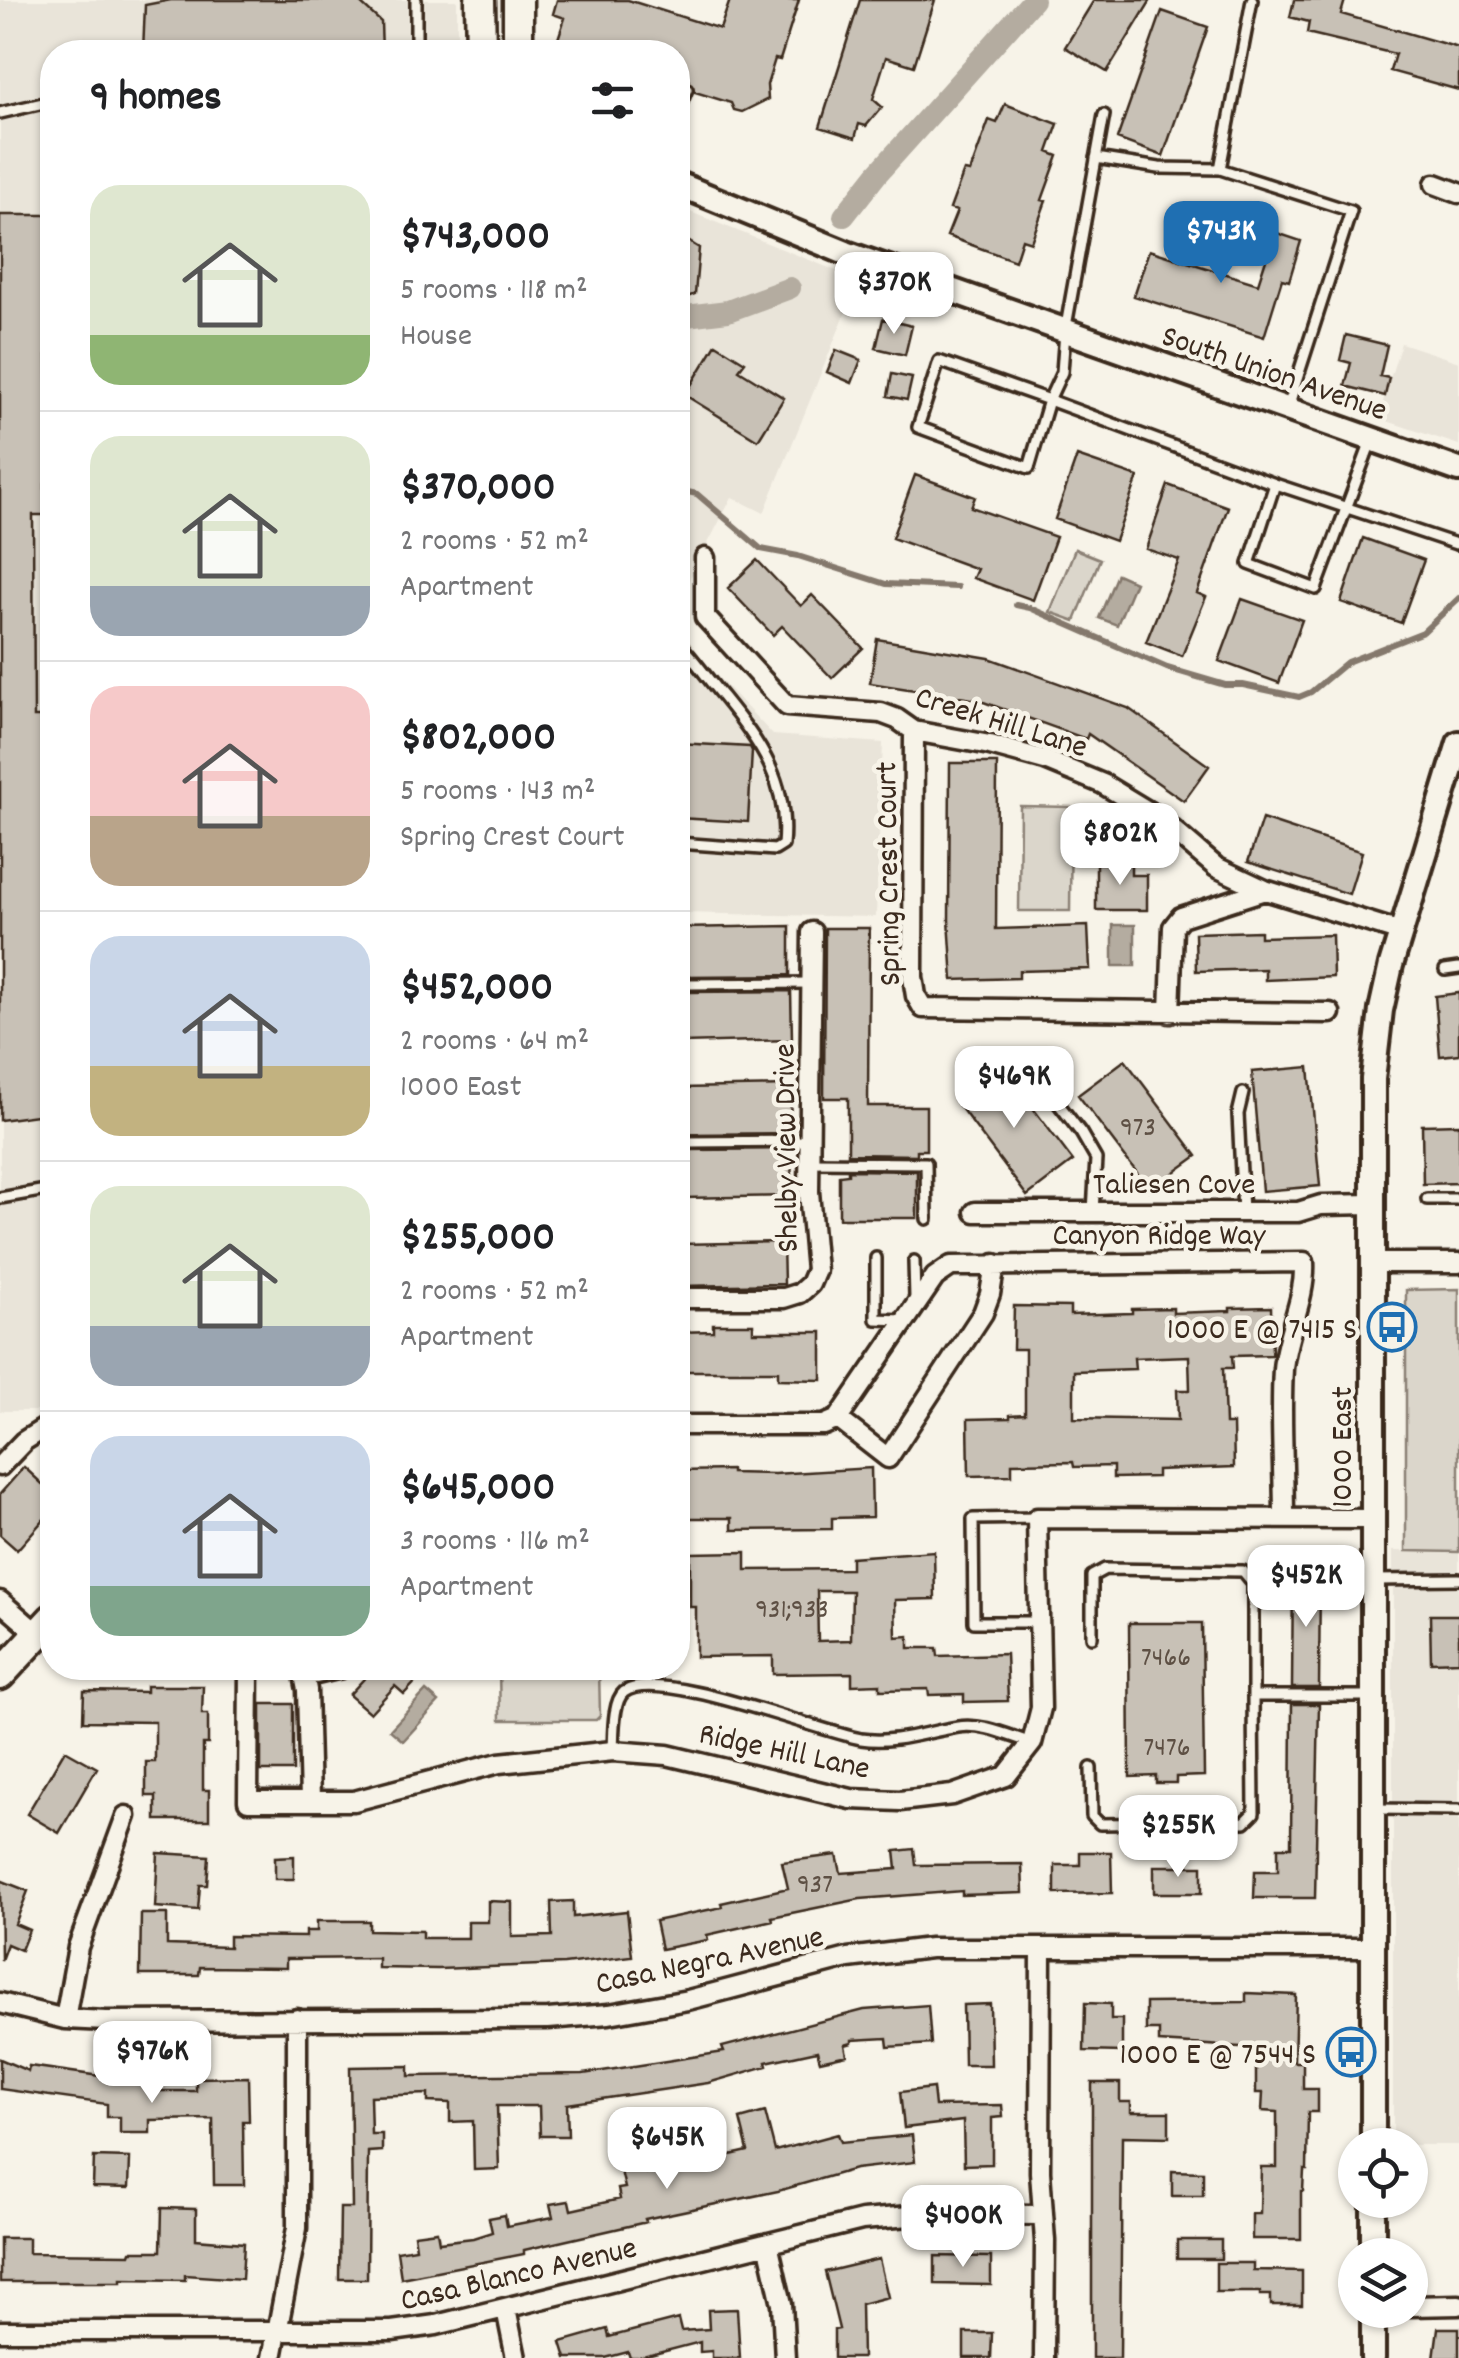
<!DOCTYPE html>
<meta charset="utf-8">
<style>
:root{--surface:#fff;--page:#f2f2f2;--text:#202124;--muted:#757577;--line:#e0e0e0;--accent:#1f6fb2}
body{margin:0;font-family:Dekko,sans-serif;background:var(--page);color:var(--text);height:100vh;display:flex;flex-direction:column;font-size:38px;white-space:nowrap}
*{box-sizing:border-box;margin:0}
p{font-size:32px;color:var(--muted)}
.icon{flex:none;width:55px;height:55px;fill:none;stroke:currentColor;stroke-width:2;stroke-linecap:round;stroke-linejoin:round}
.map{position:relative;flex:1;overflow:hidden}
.sheet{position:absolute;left:40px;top:40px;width:650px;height:1640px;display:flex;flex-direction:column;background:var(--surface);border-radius:40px;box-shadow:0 2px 8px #0004}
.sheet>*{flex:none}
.fabs{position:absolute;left:1338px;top:2128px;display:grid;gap:20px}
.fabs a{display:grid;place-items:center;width:90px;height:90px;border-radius:50%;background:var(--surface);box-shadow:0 2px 8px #0004;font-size:50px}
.price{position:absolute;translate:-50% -85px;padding:0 22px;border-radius:20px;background:#fff;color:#222;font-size:32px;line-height:65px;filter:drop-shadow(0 2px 5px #0008)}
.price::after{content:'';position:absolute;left:50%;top:60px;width:30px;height:22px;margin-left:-15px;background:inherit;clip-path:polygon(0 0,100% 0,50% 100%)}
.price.current{background:var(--accent);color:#fff}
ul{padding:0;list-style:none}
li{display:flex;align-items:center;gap:30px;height:250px;padding:0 50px}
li+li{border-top:2px solid var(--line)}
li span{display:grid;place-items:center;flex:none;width:280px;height:200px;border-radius:30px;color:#555}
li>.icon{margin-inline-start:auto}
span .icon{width:120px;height:120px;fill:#fffc;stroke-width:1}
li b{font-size:42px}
h2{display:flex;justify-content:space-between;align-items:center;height:120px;padding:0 50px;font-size:42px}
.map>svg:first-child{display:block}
.built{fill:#e9e4d9}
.green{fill:#dbd6cb;stroke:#8b8074;stroke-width:2.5}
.water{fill:#b4aca0;stroke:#84786c;stroke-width:2.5}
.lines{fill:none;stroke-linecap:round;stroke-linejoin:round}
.stream{stroke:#84786c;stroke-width:6}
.canal{stroke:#b4aca0;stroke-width:22}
.building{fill:#c8c1b6;stroke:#3b2a1e;stroke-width:2.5;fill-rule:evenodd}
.service-casing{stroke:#3b2a1e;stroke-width:16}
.minor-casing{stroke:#3b2a1e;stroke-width:25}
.tertiary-casing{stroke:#3b2a1e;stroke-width:30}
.primary-casing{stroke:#3b2a1e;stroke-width:35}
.service{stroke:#f7f3e8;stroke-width:9}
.minor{stroke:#f7f3e8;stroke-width:18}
.tertiary{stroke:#f7f3e8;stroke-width:22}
.primary{stroke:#f7f3e8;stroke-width:28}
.labels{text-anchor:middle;stroke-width:9;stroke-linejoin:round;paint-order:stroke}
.number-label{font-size:28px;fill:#5e5044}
.street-label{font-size:32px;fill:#3b2a1e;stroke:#f7f3e8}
.poi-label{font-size:32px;fill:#3b2a1e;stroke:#f7f3e8;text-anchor:end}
</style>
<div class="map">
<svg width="1459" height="2358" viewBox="0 0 1459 2358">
<rect width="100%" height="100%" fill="#f7f3e8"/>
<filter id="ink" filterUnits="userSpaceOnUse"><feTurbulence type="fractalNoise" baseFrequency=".01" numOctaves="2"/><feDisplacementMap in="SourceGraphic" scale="20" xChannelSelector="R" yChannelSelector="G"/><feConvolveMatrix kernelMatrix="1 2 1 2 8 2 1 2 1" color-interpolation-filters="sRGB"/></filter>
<g filter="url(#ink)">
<!-- built -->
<path class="built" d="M0,0H457V52H52V1390L37,1411H0Z
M678,207L859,280L764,513L732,497L678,601Z
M1401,343L1459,362V445L1378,418Z
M678,635L773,735L883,743L876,917L678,913Z
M1393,1551L1459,1552V2145H1393Z"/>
<!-- green -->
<path class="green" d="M1075,549L1100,559L1075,621L1050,612Z
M1020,806L1071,807L1070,911H1019Z
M1459,1289V1552L1406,1551V1290Z
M499,1668H599L600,1716L596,1720H500Z"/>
<!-- water -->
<path class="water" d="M1180,207L1219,218L1213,240L1174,229Z
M1117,574L1135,582L1117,625L1099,618Z
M1113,925H1135V966H1113Z
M426,1691L439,1702L403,1741L390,1730Z"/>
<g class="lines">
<!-- stream -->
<path class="stream" d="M678,490L697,494L761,549L798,556L886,584L957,587
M1016,605L1030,608L1167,668L1225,685H1243L1299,697L1311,692L1347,662L1423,632L1459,598"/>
<!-- canal -->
<path class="canal" d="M844,216L877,174L1033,0
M678,317L728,311L790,288"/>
</g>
<!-- building -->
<path class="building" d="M171,0H357L381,22L382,52H143L145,5Z
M557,0H628L720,29L730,0H799L780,60L775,59L767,85L768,99L742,112L734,110L731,103L695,92L689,81L678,86V52H569L555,48L565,18L553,14Z
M860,0H935L914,66L886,57L873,99L882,107L866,126L859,124L855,138L820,127Z
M1094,0H1151L1107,72L1065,47Z
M1294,0H1345L1341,14L1459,48V90L1390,71L1395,54L1307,33L1309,22L1290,17Z
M1162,11L1208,27L1163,156L1117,139Z
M1005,104L1058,124L1048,152L1058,156L1042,200L1046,201L1031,242L1022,239L1015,261L947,236L957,211L950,209L964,171L970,172L989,120L997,123Z
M0,215H52V350H47L48,484H45V515H33L34,717H47L48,825H52V1113L0,1120Z
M1259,227L1301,241L1289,281L1282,279L1264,337L1134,296L1149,250L1258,284L1268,253L1252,248Z
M678,235L699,248L695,294L678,301Z
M883,319L912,326L905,355L876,348Z
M1346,335L1387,345L1380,376L1389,378L1385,396L1345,386L1351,363L1340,360Z
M716,344L745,362L739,370L784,398L758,440L685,395Z
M836,350L861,360L852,383L827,372Z
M892,374L912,378L907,400L888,396Z
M1077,456L1138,477L1115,541L1055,519Z
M915,475L975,497L971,507L1056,537L1033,600L973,578L977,569L892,538Z
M1168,485L1228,507L1197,593L1206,597L1182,656L1146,642L1179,560L1146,549Z
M1363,538L1424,560L1401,623L1341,602Z
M757,560L801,606L812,595L863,648L832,678L782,626L773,635L728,588Z
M1242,599L1302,620L1279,683L1219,661Z
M877,639L989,658L1128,708L1209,766L1184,801L1088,734L1086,739L978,700L870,683Z
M678,743L750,747L752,751L748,822L678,818Z
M950,763H997L996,929L1088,926L1090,969L1019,971V978L953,980L949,920Z
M1262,819L1362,852L1349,894L1248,862Z
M1096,863H1131V875H1147V910H1096Z
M790,926V975L688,976L681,980L680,928Z
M825,928H869L868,1106H926V1150H917V1155L848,1154V1098H824Z
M1260,931V937L1332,935L1333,977L1265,980V969L1196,971L1195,933Z
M681,988L688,992L791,991L792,1040L681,1043Z
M1459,993V1054L1440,1056L1435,996Z
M1125,1060L1197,1156L1150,1190L1078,1095Z
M1001,1066L1073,1161L1027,1196L955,1100Z
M1309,1067L1320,1186L1262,1191L1252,1072Z
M791,1086L790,1133L688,1134L681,1137L680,1088Z
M1459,1124V1183L1423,1184L1422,1125Z
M682,1147L688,1150L791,1149L792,1196L681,1198Z
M848,1170L917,1171V1218H839V1175L848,1174Z
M783,1242L784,1284L678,1286V1244Z
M1014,1306L1070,1307V1315L1132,1313V1309L1173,1308V1313L1230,1311V1308L1271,1307L1272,1355L1232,1356L1233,1368H1223L1225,1424H1233L1234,1467L1157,1470V1477L1113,1478V1466L1074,1467L1073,1462L1012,1463V1475L969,1476L968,1419L1010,1418V1415L1025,1414V1349H1013ZM1189,1356L1190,1390H1177L1178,1420L1074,1418V1371L1135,1369L1134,1358Z
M713,1324H753V1332H822V1380L778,1379V1371H678V1332L713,1331Z
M24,1467L52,1493V1510L17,1550L0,1535V1494Z
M871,1468L872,1517L832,1518V1529L732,1530V1518H678V1471L731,1470V1473L774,1474Z
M934,1551L935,1599L895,1600L896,1637L909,1636V1648H937L938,1656L1006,1654L1008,1701L964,1702V1694L929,1695L928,1689L880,1690V1684L852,1685V1673L773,1674V1656L696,1657V1607H690V1553L746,1552V1570L851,1569V1557ZM817,1591H852L851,1640L818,1641Z
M1293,1571H1320L1319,1688H1292Z
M1430,1615H1459V1661L1431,1662Z
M1129,1623H1202L1204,1776L1176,1777V1783H1156V1776L1130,1777Z
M374,1668H414L422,1675L404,1694L395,1686L370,1713L349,1695Z
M146,1686H203L202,1714H208V1744H203V1790H209V1820H156V1796H146V1762H155V1722L83,1721L84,1691L146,1692Z
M261,1704H293V1771H261Z
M1292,1704H1319L1315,1898H1254L1255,1871H1278V1847H1291Z
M65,1750L97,1768L59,1833L27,1814Z
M914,1849L916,1865L1022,1864L1023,1893L962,1895V1891L860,1899L772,1917L773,1920L707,1935L708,1940L661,1949L655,1921L722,1907L721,1903L788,1888L782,1862L837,1855L841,1873L897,1869L895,1851Z
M1080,1852H1111L1112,1893L1055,1894V1865H1080Z
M158,1853L209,1856L207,1885H200L198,1910L155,1907Z
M294,1856V1879H275V1857Z
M1154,1866H1202V1893H1154Z
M0,1880L28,1891L15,1924L29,1930L21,1950L7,1944L1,1960Z
M488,1901L512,1902V1937L552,1936L551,1902L573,1901V1917L627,1911L632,1956L564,1964L438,1969L378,1968V1958L286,1959V1968L200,1967L199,1975H140L141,1914H167V1945L229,1947V1936L306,1937V1931H317V1921H369V1930L422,1931V1938H468V1922H488Z
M1246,1993L1296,1995L1294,2062H1303V2089H1318V2112H1308L1307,2170H1304L1303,2191H1301V2239H1252V2214H1260L1261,2167H1277V2112L1262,2111L1263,2093H1256V2048L1159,2042V2030H1146V2003L1246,2002Z
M1085,2003L1111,2004V2019H1122V2052L1084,2051Z
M990,2004L991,2065H964L963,2005Z
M928,2005L931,2044L888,2047L887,2038L852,2040V2043L845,2045L847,2055L820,2061L817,2051L766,2062L767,2066L708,2083L567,2104L568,2136H540L539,2106H497L499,2169L474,2170L473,2121L450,2122V2103L428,2102V2094L370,2096L371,2134H382V2151L368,2152L367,2279H339L340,2208H352L350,2067L409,2066V2076L583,2074L724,2052L722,2047L864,2010Z
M0,2059L28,2071L29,2066L107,2077V2073L150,2074V2091H196V2078L248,2077L249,2121H243L244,2185H214L213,2119L150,2120V2133H120V2117H107V2104L0,2089Z
M1092,2083H1120V2102H1131V2112H1169V2137L1122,2136L1120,2358H1092Z
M933,2088L935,2106L1002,2105L1003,2117L992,2118V2164L964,2165L963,2121L904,2128L900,2092Z
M765,2112L775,2151L838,2134L841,2142L912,2135L915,2162L855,2169L778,2191L645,2219L646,2222L524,2250V2254L401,2278L397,2251L416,2248L414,2234L437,2231L439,2242L473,2238L492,2232L489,2218L505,2215L507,2226L553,2217L550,2204L569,2201L571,2210L620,2199L618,2189L625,2188L616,2150L640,2144L647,2173L688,2165L680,2133L705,2127L713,2159L748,2151L740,2119Z
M94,2157L130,2158L129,2188L93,2187Z
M1172,2171L1203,2172V2196H1172Z
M162,2208L196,2209V2239L244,2243L242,2279L185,2275V2280L121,2279V2282H0V2238H28V2253L130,2254L131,2251H161Z
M1177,2240H1221V2259H1177Z
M935,2256L991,2257V2285L935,2284Z
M879,2259L888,2297L861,2304L862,2358H834V2330L839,2329L825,2272Z
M1216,2263H1253V2270L1302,2271V2305H1271V2295H1260V2292H1216Z
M737,2309L740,2358H712V2351L700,2352V2342L639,2358H630L628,2352L605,2358H566L561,2342L607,2329L609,2337L678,2319L681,2331L709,2329L708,2310Z
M1438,2328H1459V2358H1434Z
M964,2333H992L991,2358H964Z"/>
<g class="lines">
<!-- service casing -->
<g class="service-casing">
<path id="service" d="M416,50V0
M678,111L687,89
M0,113L52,101
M1104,115L1065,332L1062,372L1049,400L1275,484L1249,564L1316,589L1372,439
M1096,158L1159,168L1220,169L1351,211L1288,407
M1220,169L1252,0
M939,361L1049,400L1029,468L918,427Z
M1275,484L1456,544
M678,642C694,659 708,679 723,697C761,744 789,782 783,845L775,850L678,843
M1445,970L1459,968
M688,984L810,983
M1044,1085L1081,1133L1096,1159L1093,1212
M688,1142L810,1141
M810,1162L926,1163L927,1219
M0,1198L52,1189
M1427,1199H1459
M1243,1212L1238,1114L1243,1093
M876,1258V1319L903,1320
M914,1261L915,1298
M1037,1518L973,1519L974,1622H1038
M1376,1580L1459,1579
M1092,1637V1576L1105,1569L1243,1571L1253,1583V1696
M613,1751C614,1737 612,1702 624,1692C658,1667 817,1731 861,1739C896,1744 925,1732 958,1727C983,1723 1009,1736 1032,1743
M1091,1768L1092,1816L1100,1824L1245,1822L1254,1813L1253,1696H1371
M1377,1809L1459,1810"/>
</g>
<!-- minor casing -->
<g class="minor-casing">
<path id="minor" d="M1435,184L1459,193
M705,558V617L787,706L881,713L897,719L914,731L990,745L1045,760L1103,784L1159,818L1216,867L1265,890L1401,932
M914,731L913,977L916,996L923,1008L1330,1013
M1170,1013L1173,927L1181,917L1265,890
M975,1212H1298L1321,1205L1373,1204
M1373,1263H1459
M678,1298H784L800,1293L810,1284L816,1270L809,1192L812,932
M838,1419L888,1458L983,1313L990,1294L995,1264
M678,1425H824L838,1419L935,1277L951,1266L1304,1262C1306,1300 1286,1332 1283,1369C1280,1418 1284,1469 1284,1519
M0,1466L24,1441L51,1424L52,1426
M0,1601L39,1635
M249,1668L248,1801H354L499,1763L613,1751L667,1755L851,1799L900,1801L952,1795L1006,1776L1032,1743L1041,1708L1037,1518L1373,1519
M300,1668L316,1674L341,1668
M303,1670L307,1690L310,1800
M1041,1948L1040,2172L1045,2241L1044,2358
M0,2003L65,2019L106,2021L548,2019L609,2014L688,2000L848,1958L930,1948H1372
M65,2019L78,1947L126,1816
M768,2243L782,2304L785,2358
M1410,2306L1459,2305
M506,2309L516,2358
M0,2331H392L436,2325L862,2220L934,2214L1043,2215
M272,2358L297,2228V2019"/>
</g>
<!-- tertiary casing -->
<g class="tertiary-casing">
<path id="tertiary" d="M678,184L846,253L1459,470
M1373,2145V1079L1381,1010L1391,965L1459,743
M1373,2200V2255
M1373,2310V2358"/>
</g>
<!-- primary casing -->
<g class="primary-casing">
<path id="primary" d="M480,0L481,52
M518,0V52
M0,1675L52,1619"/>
</g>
<!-- service -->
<use href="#service" class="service"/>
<!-- minor -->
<use href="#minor" class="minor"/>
<!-- tertiary -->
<use href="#tertiary" class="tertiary"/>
<!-- primary -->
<use href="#primary" class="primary"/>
</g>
</g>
<!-- icons -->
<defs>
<g id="bus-ring" transform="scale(2.5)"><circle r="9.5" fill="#f7f3e8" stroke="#1f6fb2" stroke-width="1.5"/><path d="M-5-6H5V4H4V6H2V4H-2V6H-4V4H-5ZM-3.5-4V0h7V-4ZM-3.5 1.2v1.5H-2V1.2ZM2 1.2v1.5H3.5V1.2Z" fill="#1f6fb2"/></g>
</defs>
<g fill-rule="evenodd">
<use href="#bus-ring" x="1392" y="1327"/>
<use href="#bus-ring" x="1351" y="2052"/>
</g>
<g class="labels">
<!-- number labels -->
<g class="number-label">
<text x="1138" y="1135">973</text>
<text x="792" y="1617">931;933</text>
<text x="1166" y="1665">7466</text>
<text x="1167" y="1755">7476</text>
<text x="815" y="1892">937</text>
</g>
<!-- street labels -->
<g class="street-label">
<text transform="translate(1275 371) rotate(19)" y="11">South Union Avenue</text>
<text transform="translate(1002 720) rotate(17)" y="11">Creek Hill Lane</text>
<text transform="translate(886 874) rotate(-91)" y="11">Spring Crest Court</text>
<text transform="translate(784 1148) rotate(-91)" y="11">Shelby View Drive</text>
<text x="1174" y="1193">Taliesen Cove</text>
<text x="1159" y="1244">Canyon Ridge Way</text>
<text transform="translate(1340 1447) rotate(-90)" y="11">1000 East</text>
<text transform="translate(785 1749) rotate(12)" y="11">Ridge Hill Lane</text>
<text transform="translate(709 1958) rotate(-12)" y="11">Casa Negra Avenue</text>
<text transform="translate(518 2272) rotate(-13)" y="11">Casa Blanco Avenue</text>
</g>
<!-- poi labels -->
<g class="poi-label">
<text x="1357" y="1338">1000 E @ 7415 S</text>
<text x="1316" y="2063">1000 E @ 7544 S</text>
</g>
</g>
</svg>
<div class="fabs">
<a><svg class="icon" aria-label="locate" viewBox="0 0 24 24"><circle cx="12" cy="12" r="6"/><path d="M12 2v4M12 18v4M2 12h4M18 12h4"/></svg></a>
<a><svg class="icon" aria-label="layers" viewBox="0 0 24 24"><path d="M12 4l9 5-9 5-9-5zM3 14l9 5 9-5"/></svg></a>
</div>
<b class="price current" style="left:1221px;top:286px">$743K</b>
<b class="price" style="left:894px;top:337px">$370K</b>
<b class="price" style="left:1120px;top:888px">$802K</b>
<b class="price" style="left:1014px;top:1131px">$469K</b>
<b class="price" style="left:1306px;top:1630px">$452K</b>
<b class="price" style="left:1178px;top:1880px">$255K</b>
<b class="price" style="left:152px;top:2106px">$976K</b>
<b class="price" style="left:667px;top:2192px">$645K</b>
<b class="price" style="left:963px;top:2270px">$400K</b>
<section class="sheet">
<h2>9 homes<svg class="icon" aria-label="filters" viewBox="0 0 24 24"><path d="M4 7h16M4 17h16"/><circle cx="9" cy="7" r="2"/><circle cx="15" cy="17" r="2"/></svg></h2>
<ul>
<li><span style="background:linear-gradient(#dfe7d0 75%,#8fb573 0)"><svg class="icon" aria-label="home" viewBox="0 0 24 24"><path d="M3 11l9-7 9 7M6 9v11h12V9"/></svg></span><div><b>$743,000</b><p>5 rooms · 118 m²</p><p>House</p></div></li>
<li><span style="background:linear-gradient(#dfe7d0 75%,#9aa5b1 0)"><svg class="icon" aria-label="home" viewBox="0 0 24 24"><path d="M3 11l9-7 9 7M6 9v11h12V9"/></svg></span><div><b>$370,000</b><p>2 rooms · 52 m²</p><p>Apartment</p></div></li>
<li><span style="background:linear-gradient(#f6c9c9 65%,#b9a48a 0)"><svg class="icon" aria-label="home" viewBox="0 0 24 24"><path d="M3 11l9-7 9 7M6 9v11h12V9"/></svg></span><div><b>$802,000</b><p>5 rooms · 143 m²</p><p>Spring Crest Court</p></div></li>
<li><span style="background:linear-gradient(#c9d6e8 65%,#c2b280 0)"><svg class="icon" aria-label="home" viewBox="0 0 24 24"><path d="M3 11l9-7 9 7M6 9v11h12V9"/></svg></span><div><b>$452,000</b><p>2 rooms · 64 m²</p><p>1000 East</p></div></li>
<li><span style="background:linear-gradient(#dfe7d0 70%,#9aa5b1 0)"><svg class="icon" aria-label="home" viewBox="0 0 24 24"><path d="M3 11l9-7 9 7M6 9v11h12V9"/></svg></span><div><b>$255,000</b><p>2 rooms · 52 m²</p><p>Apartment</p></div></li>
<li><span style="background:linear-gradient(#c9d6e8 75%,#7fa58c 0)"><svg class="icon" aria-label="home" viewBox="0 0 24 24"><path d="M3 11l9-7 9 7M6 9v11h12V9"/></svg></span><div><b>$645,000</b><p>3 rooms · 116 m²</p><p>Apartment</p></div></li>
</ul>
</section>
</div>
